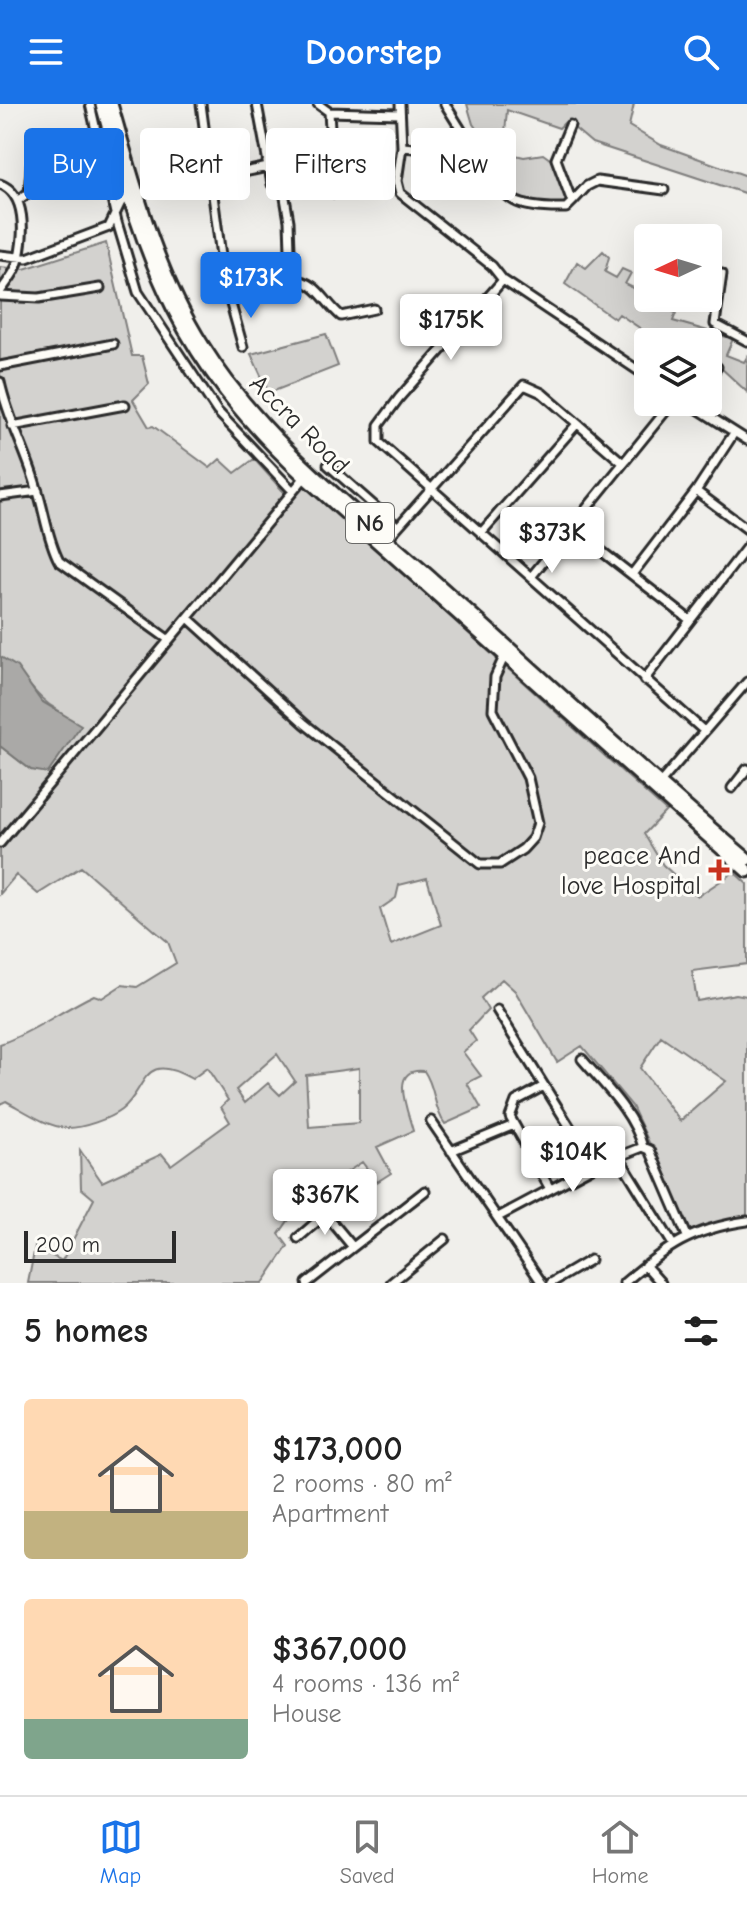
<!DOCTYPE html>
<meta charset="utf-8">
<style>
:root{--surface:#fff;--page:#f6f6f6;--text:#222;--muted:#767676;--line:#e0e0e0;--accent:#1a73e8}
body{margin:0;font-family:"Comic Neue",sans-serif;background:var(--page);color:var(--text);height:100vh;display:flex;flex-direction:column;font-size:30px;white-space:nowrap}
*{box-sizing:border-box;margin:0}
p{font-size:26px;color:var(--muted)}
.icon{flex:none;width:44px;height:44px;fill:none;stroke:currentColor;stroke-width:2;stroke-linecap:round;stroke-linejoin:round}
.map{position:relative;height:1179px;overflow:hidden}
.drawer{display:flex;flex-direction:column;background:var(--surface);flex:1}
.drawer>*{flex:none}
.top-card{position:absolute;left:24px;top:24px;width:700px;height:72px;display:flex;gap:16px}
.needle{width:52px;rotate:266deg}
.tools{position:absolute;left:634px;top:120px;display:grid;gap:16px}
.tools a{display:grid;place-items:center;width:88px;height:88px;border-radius:8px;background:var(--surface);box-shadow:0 8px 32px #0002;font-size:40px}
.scale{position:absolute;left:24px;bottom:20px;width:152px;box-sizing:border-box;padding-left:8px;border:4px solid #2b2b2b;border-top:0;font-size:22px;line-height:28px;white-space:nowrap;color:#2b2b2b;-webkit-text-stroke:6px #fdfcf7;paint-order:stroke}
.price{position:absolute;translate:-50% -68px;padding:0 18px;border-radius:8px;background:#fff;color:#222;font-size:26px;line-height:52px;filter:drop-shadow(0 2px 4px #0008)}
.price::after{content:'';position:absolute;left:50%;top:48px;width:24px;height:18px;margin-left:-12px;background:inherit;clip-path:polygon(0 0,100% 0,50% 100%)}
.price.active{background:var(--accent);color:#fff}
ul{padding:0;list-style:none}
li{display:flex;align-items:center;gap:24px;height:200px;padding:0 24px}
li span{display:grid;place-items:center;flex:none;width:224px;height:160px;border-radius:8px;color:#555}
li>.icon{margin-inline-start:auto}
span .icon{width:96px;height:96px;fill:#fffc;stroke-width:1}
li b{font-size:34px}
h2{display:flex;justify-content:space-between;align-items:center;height:96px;padding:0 24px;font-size:34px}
.chip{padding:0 28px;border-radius:8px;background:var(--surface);box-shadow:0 8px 32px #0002;font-size:28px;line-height:72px}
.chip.active{background:var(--accent);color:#fff}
header{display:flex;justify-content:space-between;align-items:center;height:104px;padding:0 24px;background:var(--accent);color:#fff;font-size:36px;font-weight:700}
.tab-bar{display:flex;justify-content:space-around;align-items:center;height:112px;border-top:2px solid var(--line);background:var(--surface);font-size:22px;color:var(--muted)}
.tab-bar a{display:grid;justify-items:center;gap:4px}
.tab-bar .active{color:var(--accent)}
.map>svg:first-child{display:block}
.green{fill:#d3d2cf;stroke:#7f7e7d;stroke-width:2;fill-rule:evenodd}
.water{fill:#aaa9a7;stroke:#777775;stroke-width:2}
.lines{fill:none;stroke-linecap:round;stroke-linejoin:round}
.minor-casing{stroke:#2b2b2b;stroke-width:13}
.highway-casing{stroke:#2b2b2b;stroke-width:17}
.minor{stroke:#fdfcf7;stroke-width:7}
.highway{stroke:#fdfcf7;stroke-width:11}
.poi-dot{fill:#c8321e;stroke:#fdfcf7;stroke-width:3}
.labels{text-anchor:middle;stroke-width:6;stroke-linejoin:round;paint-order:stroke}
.shield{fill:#fdfcf7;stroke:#6a6a68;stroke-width:2}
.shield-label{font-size:24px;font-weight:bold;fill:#2b2b2b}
.street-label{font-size:26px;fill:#2b2b2b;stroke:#fdfcf7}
.poi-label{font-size:26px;fill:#2b2b2b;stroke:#fdfcf7;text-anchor:end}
</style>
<header><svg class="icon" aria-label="menu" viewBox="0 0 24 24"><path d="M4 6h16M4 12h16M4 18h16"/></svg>Doorstep<svg class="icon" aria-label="search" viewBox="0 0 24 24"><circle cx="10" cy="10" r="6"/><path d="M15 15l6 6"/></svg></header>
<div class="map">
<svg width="747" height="1179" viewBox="0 0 747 1179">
<rect width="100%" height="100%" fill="#f0efeb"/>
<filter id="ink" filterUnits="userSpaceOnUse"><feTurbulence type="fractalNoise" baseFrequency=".0125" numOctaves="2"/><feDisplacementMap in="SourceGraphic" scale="16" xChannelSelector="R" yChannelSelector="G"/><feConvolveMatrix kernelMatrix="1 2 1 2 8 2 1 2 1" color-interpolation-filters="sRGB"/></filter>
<g filter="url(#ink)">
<!-- green -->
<path class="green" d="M467,0H634L629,22L661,41L747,72V90L592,39L566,17L559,24L507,6L504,40L511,50L524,53L543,50L554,58L570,95L560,102L522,97L505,83L513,76L473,20Z
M106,139L132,252H142L149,280L133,296L149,323L153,322L210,364L220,355L235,369L254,355L291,396L305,382L666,707L644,730L663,761L698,792L734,768L747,780V860L692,867L697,897L736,890L747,892V1114L691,1128L632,1002L582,942L557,958L515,887L502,875L481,894L488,906L469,926L476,937L463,948L481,972L467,979L481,1004L445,1020C433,1004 436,984 424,967C388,963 408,1007 413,1027L377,1043L391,1069L377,1078L362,1058L299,1101L279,1130L288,1142L263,1179H28L35,1143L62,1157L94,1095L81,1084L80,1046L102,1078L162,1050L171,1061L230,1018L221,1003L228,996L207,964L192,975C140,945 148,986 121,1006C109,1015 83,1024 68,1024C49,1024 23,1006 6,997L0,1000V940C34,928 62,906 94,891L102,894L122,881L137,883L176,859L168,838L81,763L38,790L16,771L0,790V642L31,666L59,607C31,592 25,567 0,553V163L24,165ZM427,774L441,821L391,841L380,805L396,794L399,781ZM661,932L726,977L680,1017L640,964ZM277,950L295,977L280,991L268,979L245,999L236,986ZM359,964V1019L309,1023L306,971Z
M603,147L609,153L605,168L616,174L622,165L631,169L625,180L644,189L643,193L676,209L673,217L715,229L708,248V238L648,239L638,233L641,225L619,210L615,215L565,180L577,158L586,164Z
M326,230L338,262L269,289L251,250Z
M720,231L733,235L726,251L744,258L747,253V288L721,264L714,262L709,251Z"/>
<!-- water -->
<path class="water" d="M1,553L17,563L41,597L81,621L48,669L31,666L0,642Z"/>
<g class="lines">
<!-- minor casing -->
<g class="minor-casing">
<path id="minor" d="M90,0L117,118L138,188L217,307L293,387
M201,0L224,175L243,243
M318,0L329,8L399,10
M400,0L402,43L397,77L400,89L492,162L503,176L648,273
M445,0L468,37
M329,8L334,89
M402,43L427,45L468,37C512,76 483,106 566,104L572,98L556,55L570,21
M267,58L330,51
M0,80C27,90 24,130 19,154C17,167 7,178 0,188
M19,96L29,88L32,52L101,40
M572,98L587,82L597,77L664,86
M0,151L27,154L109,123L121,98L137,90L268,63
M722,170L715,220L747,237
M291,175C319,178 322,196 341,212L374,205
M503,176L399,294L379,321V338L704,627
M0,192L39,194L100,184
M230,198L291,175L289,117L283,82L272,80L257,0
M0,262L113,240
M708,276L717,263
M0,278C8,316 27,348 37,385C45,409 47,434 59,457L169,536
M687,298L747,336
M12,322L125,301
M328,361L397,422
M696,387L747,425
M0,392L38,387
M573,425L690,516
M481,429L577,320
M387,435L524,281L542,289L623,359
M633,469L696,387L734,329
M531,473L673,298
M188,514L305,620L480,760H500L523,745L533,734L538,719L528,674L493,606L495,573L504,553
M644,576L747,443
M660,679L747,578
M732,684L747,665
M0,739L305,373
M497,906L594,1062
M582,955C605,982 633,1008 643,1043
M544,982L516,997L510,1013L550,1085
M431,1017L542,1179
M451,1047L514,1021
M618,1052L672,1139
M500,1112L594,1062L643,1043L650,1046L687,1132
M298,1134L321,1114L328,1113L352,1142
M645,1161L661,1179
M307,1179L425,1087
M391,1179L445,1135
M551,1179L590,1156
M624,1179C666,1143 691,1125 747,1117"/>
</g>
<!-- highway casing -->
<g class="highway-casing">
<path id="highway" d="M102,0C147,163 178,255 305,373L747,767
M111,0C135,83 156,168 203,242C262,337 357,408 440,482C542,573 642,667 747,755"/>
</g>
<!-- minor -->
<use href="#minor" class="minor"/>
<!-- highway -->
<use href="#highway" class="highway"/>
</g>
</g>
<!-- markers -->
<path class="poi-dot" d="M715 754h8v8h8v8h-8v8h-8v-8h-8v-8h8z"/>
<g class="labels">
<!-- shield labels -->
<rect class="shield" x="346" y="399" width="48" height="40" rx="6"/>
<g class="shield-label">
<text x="370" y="427">N6</text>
</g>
<!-- street labels -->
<g class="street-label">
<text transform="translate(300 320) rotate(45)" y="9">Accra Road</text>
</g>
<!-- poi labels -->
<g class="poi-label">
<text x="701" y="760">peace And<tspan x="701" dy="30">love Hospital</tspan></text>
</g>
</g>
</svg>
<div class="tools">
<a><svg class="needle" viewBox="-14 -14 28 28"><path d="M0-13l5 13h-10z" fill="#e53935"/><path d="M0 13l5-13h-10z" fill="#767676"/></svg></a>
<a><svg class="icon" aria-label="layers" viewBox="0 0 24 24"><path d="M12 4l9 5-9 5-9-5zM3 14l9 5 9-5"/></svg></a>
</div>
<div class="scale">200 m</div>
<b class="price active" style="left:251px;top:216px">$173K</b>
<b class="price" style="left:451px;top:258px">$175K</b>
<b class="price" style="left:552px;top:471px">$373K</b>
<b class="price" style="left:573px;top:1090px">$104K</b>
<b class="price" style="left:325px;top:1133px">$367K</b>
<div class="top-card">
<a class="chip active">Buy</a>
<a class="chip">Rent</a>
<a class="chip">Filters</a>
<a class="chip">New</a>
</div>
</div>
<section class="drawer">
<h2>5 homes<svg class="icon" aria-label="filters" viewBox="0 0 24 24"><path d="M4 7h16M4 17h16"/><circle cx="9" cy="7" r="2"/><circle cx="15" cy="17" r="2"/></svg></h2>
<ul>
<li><span style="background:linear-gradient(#ffd9b3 70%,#c2b280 0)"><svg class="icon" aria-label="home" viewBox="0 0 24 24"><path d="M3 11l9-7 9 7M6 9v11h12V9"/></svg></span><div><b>$173,000</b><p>2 rooms · 80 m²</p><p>Apartment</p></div></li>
<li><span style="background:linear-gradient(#ffd9b3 75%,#7fa58c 0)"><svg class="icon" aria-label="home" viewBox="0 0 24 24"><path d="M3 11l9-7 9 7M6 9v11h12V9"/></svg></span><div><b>$367,000</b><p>4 rooms · 136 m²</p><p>House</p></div></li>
</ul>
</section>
<nav class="tab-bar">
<a class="active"><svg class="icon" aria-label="map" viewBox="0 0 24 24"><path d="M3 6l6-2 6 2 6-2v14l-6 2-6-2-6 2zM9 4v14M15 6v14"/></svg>Map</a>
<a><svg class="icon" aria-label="saved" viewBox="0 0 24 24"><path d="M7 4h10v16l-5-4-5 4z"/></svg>Saved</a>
<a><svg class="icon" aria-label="home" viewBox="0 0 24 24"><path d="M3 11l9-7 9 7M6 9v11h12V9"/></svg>Home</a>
</nav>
